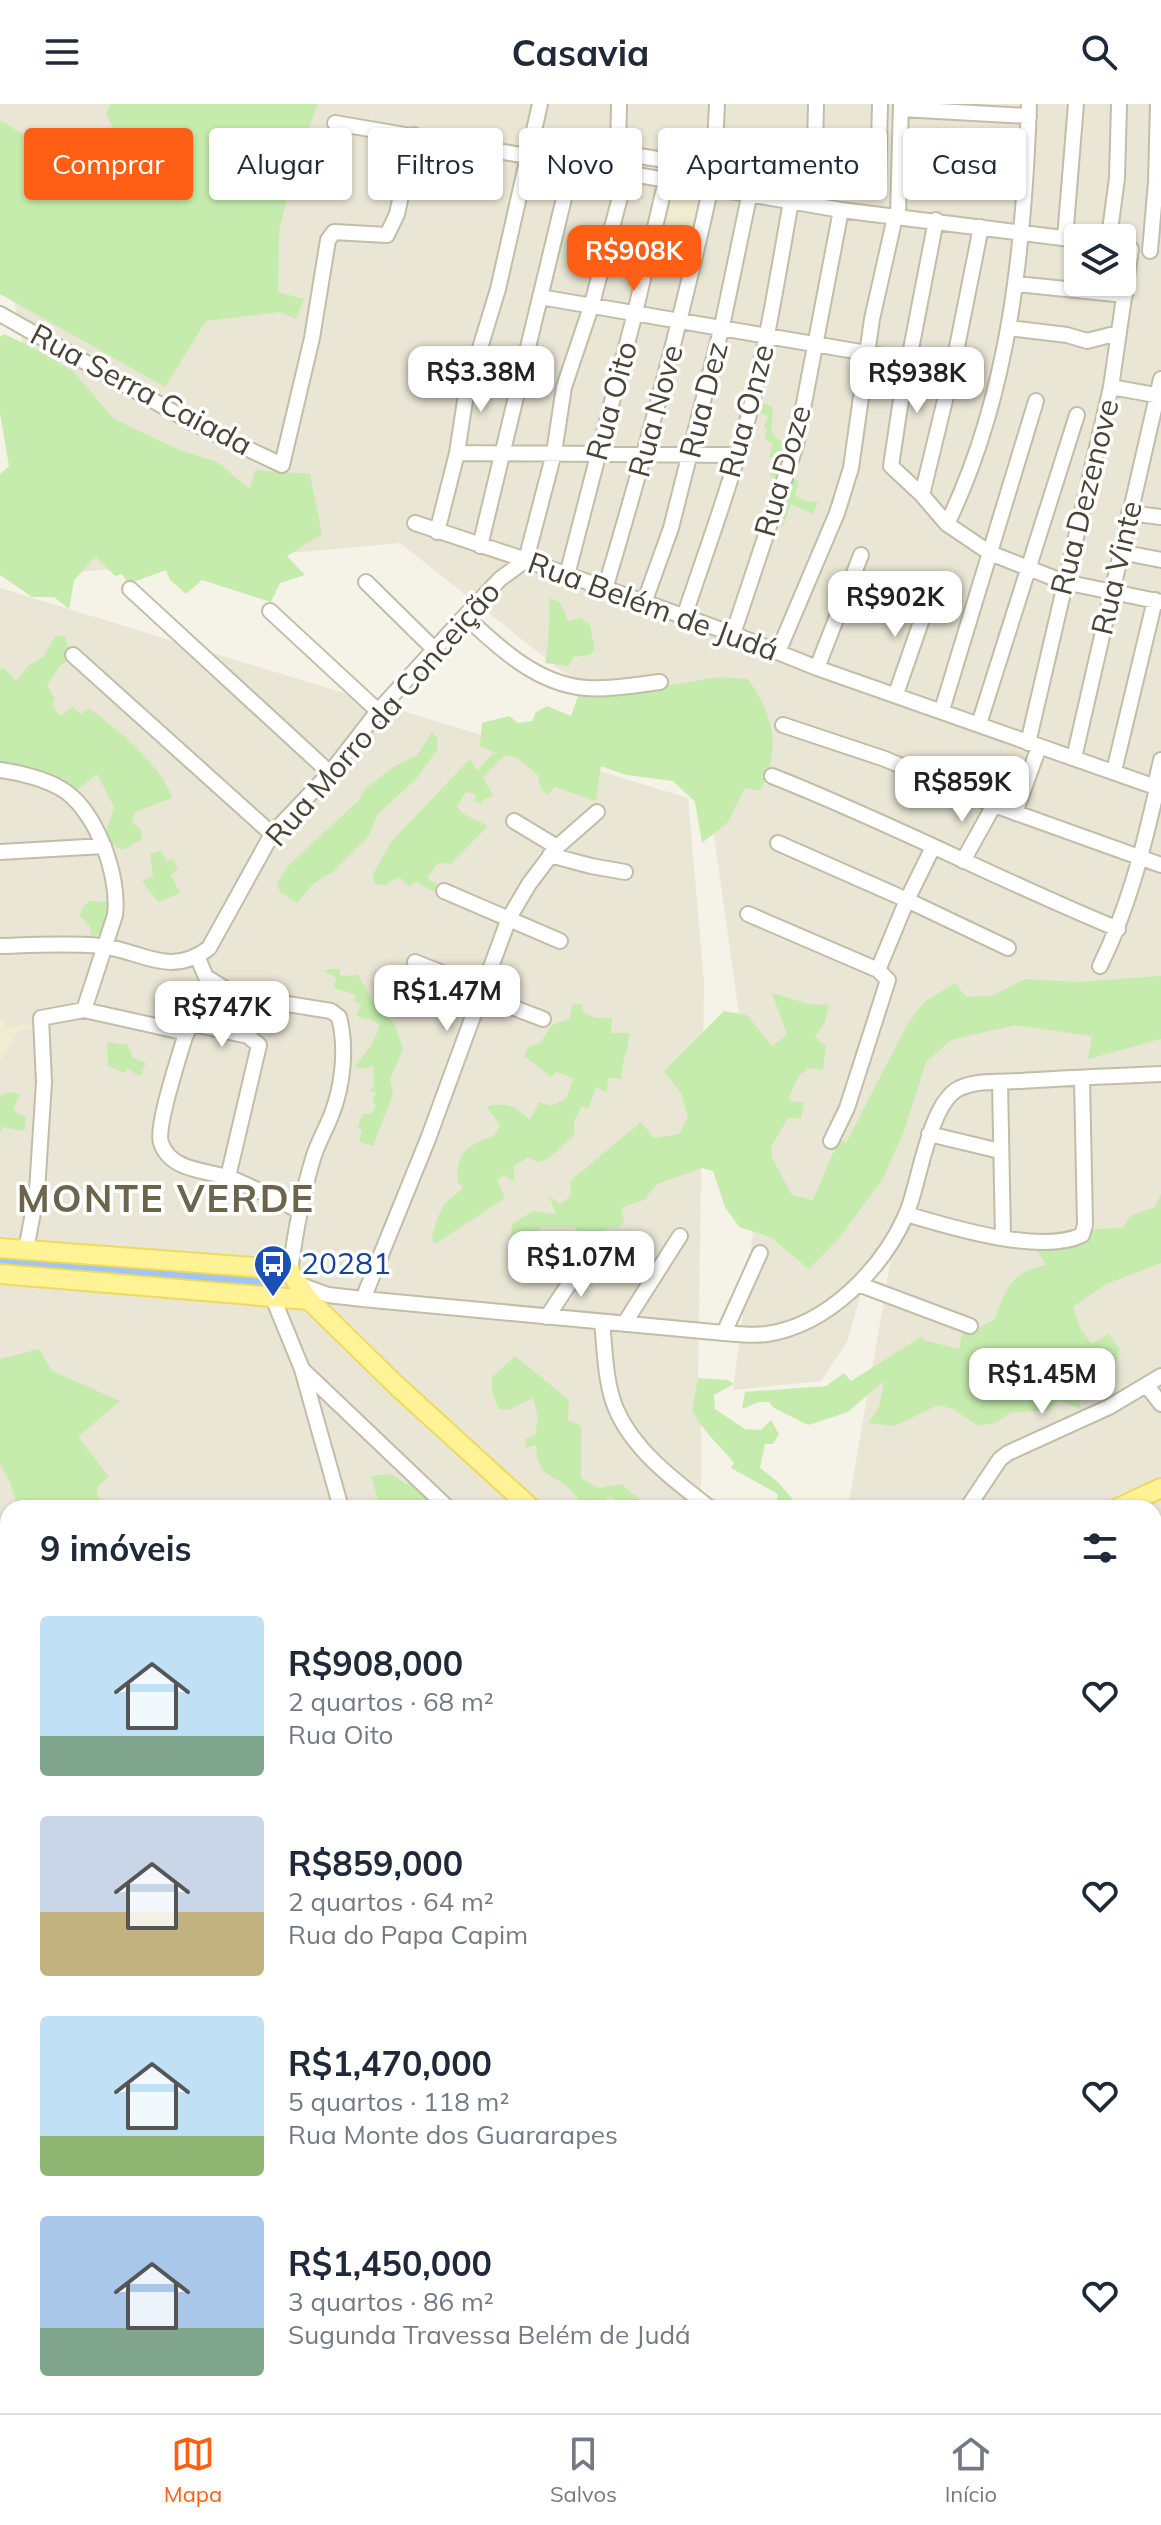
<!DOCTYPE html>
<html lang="pt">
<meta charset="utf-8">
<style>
:root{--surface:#fff;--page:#f6f6f7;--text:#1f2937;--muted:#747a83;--line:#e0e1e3;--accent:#ff5f14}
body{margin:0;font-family:Mulish,sans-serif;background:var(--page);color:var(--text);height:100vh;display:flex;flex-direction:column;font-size:30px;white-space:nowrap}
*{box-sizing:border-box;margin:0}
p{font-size:26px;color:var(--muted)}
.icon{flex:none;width:44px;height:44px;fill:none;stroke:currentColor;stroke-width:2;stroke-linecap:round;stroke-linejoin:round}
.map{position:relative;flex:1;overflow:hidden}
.details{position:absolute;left:0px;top:1396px;width:1162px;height:914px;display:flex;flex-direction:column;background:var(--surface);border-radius:24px 24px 0 0;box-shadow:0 2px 6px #0004}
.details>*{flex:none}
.guide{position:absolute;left:24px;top:24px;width:1114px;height:72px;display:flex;gap:16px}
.buttons{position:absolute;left:1064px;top:120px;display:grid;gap:16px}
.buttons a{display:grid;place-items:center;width:72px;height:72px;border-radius:8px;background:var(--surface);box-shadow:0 2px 6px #0004;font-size:40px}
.price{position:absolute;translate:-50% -68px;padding:0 18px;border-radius:16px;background:#fff;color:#222;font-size:26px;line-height:52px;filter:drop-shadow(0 2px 4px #0008)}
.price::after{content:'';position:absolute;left:50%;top:48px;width:24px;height:18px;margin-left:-12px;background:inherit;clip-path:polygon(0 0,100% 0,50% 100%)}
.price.active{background:var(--accent);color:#fff}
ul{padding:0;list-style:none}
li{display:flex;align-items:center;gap:24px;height:200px;padding:0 40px}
li span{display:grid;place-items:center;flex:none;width:224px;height:160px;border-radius:8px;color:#555}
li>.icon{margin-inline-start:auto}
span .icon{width:96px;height:96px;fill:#fffc;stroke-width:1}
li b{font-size:34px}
h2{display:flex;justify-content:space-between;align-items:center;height:96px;padding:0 40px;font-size:34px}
.pill{padding:0 28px;border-radius:8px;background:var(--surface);box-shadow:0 2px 6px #0004;font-size:28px;line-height:72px}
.pill.active{background:var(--accent);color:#fff}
header{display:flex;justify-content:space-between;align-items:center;height:104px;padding:0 40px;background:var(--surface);font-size:36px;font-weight:700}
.dock{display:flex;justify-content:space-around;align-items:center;height:112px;border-top:2px solid var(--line);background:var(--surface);font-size:22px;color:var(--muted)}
.dock a{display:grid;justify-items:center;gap:4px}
.dock .active{color:var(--accent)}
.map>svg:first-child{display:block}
.residential{fill:#e9e6d5;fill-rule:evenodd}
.education{fill:#efecd0}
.green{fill:#c5ecad}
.water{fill:#9fc4f6}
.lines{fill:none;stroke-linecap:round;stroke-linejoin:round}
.minor-casing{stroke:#c1bda9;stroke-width:18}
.major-casing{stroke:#edda5d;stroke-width:22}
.minor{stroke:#fff;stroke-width:14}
.major{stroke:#fff396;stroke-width:18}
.labels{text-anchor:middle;stroke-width:7;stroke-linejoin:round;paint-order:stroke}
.street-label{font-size:30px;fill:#494435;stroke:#fff}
.transit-label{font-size:30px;fill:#164399;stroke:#fff;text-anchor:start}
.district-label{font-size:38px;font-weight:bold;letter-spacing:2px;fill:#6c654c;stroke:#fff}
</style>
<header><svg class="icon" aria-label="menu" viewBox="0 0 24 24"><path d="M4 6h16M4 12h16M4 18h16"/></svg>Casavia<svg class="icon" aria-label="search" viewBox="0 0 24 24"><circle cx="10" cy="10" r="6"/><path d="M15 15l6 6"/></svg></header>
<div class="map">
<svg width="1161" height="2309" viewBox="0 0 1161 2309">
<rect width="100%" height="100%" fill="#f5f3e7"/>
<!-- residential -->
<path class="residential" d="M0,0H1161V1668L1154,1680V1404H848L896,1126L864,1179L847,1238L821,1277L733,1286L761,1066L707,682L400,439L68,469L0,126ZM1078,134H1122V178H1078Z
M0,484L688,694L704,878L698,1274L701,1324V1404H8V1555L0,1552Z"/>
<!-- education -->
<path class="education" d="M668,78L707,84L698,148L656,141Z
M0,915H5L6,924L32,920L33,924L18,927L0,958Z"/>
<!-- green -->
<path class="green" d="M111,0H318L294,62L279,128L278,188L304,195L296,215L280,208L206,217L165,283L0,190V16L120,91L132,76L129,60L106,9Z
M4,230L34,244L74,268L114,315L179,346L217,358L250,385L255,366L310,370L322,430L287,452L305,471L280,479L271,498L202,476L186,490L170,476L166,466L128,480L122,470L115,472L95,452L74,477L69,505L54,493H32L0,471V370L9,362L0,310V233Z
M754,295L771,302L773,309L771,327L778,336L796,341L783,379L770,372L775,356L769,353L773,340L764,334L767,327L764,322L768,312L751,303Z
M789,373L799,378L795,391L805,397L818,398L813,410L791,400L783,423L776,420Z
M550,494L560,498L568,517L581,514L590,521L595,546L589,551L573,553L569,562L545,559C550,537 548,516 550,494Z
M55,532H65L71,554L60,562L47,581L55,595L52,600L60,612L73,603L81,610L88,604C114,621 165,666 172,694L135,708L132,719L141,725L142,735L123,746L113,741L106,727L114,703L97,670L76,687C56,669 26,665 0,659V565L4,564L16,577L29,561L43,553Z
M717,573L748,575C775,614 781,643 760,687L745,684L728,718L702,739L695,698L673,677L626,671L601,662L596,697L555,683L547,691L540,683L538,671L517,654L505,651L483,673L493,692L484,695L482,700L474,697L476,690L466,688L457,702L462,709L488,722L451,760L438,759L427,774L438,781L433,787L415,777L410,783L399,773L385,781L375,780L373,770L391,738L470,655L477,667L493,649L499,650L480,642L482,619L509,612L518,619L532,617L536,608L547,602L571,612L580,586L666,582Z
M432,628L438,635L437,646L417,674L377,711L369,732L332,768L313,780L297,799L280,788L277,780L287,763L358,697L367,683L396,661L417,652Z
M161,747L167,757L173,755L178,765L171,771L180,789L158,798L142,777L153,772L150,750Z
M89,797L109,798L108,822L100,831L91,832L90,823L80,812L82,804Z
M329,865H340V872L358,871L377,903L394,919L403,945L390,975L393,990L373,1042L359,1037L362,1028L358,1022L363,1010L372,1009L376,1001L372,998L376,989L370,986L374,982L373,962L363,965L355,962L372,940L380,921L369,914L365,916L356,911L361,901L354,896L356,891L334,884L336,874L324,867Z
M1161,872V935L1088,955L1092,932L1015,921L951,936L926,958L904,1028L882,1076L840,1133L809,1165L770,1133L739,1123L725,1103L713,1067L702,1064L657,1080L644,1096L621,1104L624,1119L614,1125L610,1123L600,1130L583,1134L575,1123H540L536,1135L510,1142L512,1120L533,1107L556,1110L549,1092L560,1100L571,1092L570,1077L641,1018L654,1034L679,1030L688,1014L681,989L664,967L724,907L747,911L772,942L787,931L772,889L809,900L829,901L825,918L815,933L826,942L823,966L808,964L798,973L788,996L804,999L801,1014H788L771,1043L772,1054L792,1091L813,1096L839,1035L846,1039L908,919L924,898L955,879L966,893L991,892L1025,875L1078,878Z
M581,900L584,909L596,914H612L611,929H629C629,945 621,959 621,975L608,974L607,989L596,983L588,1005L582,1002L574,1017V1031L548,1055L538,1058L528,1053L513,1063L515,1078L504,1071L497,1075L505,1094L435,1140L432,1133C435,1122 438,1110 444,1101C449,1094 457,1091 463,1083L458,1079C455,1050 467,1040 494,1032L500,1021L486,1002C509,999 514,1001 530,1016L539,998L550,1002L567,994L573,974L556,968L551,973L524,952L528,943L540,939L552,921L569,915L572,901Z
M107,938L128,941L133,954L146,959L141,971H136L128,964L125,969L108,962Z
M10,988L20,990L13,1006L26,1014L24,1027L3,1023L0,1030V992Z
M1161,1090V1159L1106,1180L1073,1203L1080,1224L1092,1240L1108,1230L1120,1245L1115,1263L1079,1287L1081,1306L1060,1296L1048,1306L1011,1309L995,1319L978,1322L953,1305L938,1301L895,1322L868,1319L879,1303L884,1277L848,1308L808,1321L774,1304L769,1298H759L742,1305L745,1288L826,1282L844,1269L851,1277L921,1233L927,1237L959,1245L963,1225L975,1226L995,1215C1007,1180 1012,1169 1046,1161L1035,1143L1083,1135L1096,1125L1123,1124L1130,1112L1155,1103Z
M39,1245L52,1267L120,1297L78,1333L109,1373L98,1382L97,1391L108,1404H18L10,1378L0,1360V1255Z
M515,1252L569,1296L568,1316L581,1322V1374L598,1384L621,1380L650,1404H627L610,1392L601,1398L598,1404C581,1404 578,1392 566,1382C560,1376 550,1373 544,1367C537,1360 537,1350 536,1341L526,1344L525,1335L535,1331L538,1314L533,1294L509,1306L499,1305L492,1288V1273Z
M698,1274L728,1276L734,1280L714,1291L715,1305L745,1325L761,1326L771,1316L779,1330L773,1340H765L760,1364L778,1378L800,1404H790L777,1397L778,1390L731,1364L734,1359C719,1340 704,1329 692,1307Z
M391,1370L406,1380L417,1379L433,1394L405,1404H380L371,1372Z
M8,1645V1703L4,1710H8L6,1724L0,1722V1648Z
M1156,1762L1161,1763V1878L1154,1901Z
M1161,2073V2290L1154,2270V2074Z"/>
<!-- water -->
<path class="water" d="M0,1151L278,1173L282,1180L276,1189L0,1166Z"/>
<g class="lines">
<!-- minor casing -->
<g class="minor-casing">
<path id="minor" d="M901,5L1029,12
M335,19L841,106L1078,136
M599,46L870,87L875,85L878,77L880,0
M618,47L619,0
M714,62L717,0
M814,78L816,0
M898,112L901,0
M936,116L900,302L891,362L922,391L947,420L990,449L1064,478L1161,498
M1065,134L1076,0
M1109,134L1117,74L1119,0
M1150,147L1156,78L1158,0
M1016,180L1125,191
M540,193L884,252
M0,210L191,318L282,361L312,234L328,136L334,128L387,131L397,110L414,31
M1009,224L1067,231L1087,237L1118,229
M1111,283L1161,292
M457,349L738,351
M922,391L953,263L981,123
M1129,409L1161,413
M415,419L526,456L733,530L817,564L1161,685
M947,420C1010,290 1024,143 1029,0
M437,428L457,349L466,290L498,185L540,0
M480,442L572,61
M1120,448L1161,456
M526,456L554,349L564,283L592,200L626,70
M567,471L635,209L666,76
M366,478L435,546
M130,485L330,669
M605,485C645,351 681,218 711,82
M644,499L671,424L722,222L750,88
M270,507L378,607
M465,512C499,544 537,580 586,584C610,586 636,581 660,578
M684,513C702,459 722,405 738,350C763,267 776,182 791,97
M733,530L796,341L841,106
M778,548L837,409L851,364L872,215L895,113
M73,551L272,730
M817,564L861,451
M896,590L930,492
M942,606L1036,297
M979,620L1077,311
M783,621L885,655L994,701L1161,761
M1028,639L1111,283L1131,145
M1074,654L1161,275
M0,666C20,669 42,674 60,684C96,704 120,772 115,811L84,906
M1114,667L1155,496
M772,672C889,718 1001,777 1118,825
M1155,682L1161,656
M1015,709L1039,643
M514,717L557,743
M778,739L907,796L1008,844
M0,748L104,742
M550,751L591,762L625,768
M963,757L994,701
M444,787L560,837
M748,810L878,866L888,876L847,1004L831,1037
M0,842C34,841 68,839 101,842C143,847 169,874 209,844L272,730L330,669L378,607L465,512L500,475L526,456
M197,852L206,873L237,892L331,907L339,913C347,944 343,982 331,1012C325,1027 316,1042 312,1058C301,1095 295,1130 290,1168
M415,858L483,885
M1100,862C1128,805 1143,746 1157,684
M878,866L907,796L933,743
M480,891L543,915
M1000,978L1003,1134
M929,1030L1000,1047
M228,1073L259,941L248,932L189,919C183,942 155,1021 161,1039C171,1068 208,1066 230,1074C253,1083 276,1095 298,1106
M906,1110C950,1123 1040,1151 1082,1131L1085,1121L1082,974
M26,1146L37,1087L44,978L41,914L84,906L187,929
M298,1180L328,1191L363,1195L724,1229C739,1230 753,1232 767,1230C828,1221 882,1165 906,1111C919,1082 929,997 960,984C977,976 1002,978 1020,977C1067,974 1114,972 1161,970
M858,1180L970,1222
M273,1194L302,1265L341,1404
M363,1195L428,1035L509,814L529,780L557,743L597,708
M547,1213L585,1156
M602,1218C605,1246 605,1279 616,1305C634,1347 675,1377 710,1404
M624,1220L680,1132
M724,1229L760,1149
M303,1266L448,1404
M1147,1282L1161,1300
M970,1400L1000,1355L1008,1349L1109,1303L1161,1272
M1154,1524L1161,1531
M0,1536L8,1527
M0,1561L8,1569
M0,1614L8,1606
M0,1867L8,1878
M1154,1951L1161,1944
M0,1960L8,1955
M1154,1977L1161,1987
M0,2025H8
M1154,2063L1161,2060
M0,2110L8,2154
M35,2302L36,2309
M101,2302L103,2309
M167,2302L169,2309
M234,2302L236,2309
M301,2302L302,2309
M368,2302L369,2309
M433,2302L435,2309
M501,2302L502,2309
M562,2302L563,2309
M625,2302L626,2309
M924,2302L929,2309
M829,2309L835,2302
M1117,2309L1149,2302"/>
</g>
<!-- major casing -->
<g class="major-casing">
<path id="major" d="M0,1144L253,1163L290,1168L309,1196L396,1281L531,1404
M0,1170L309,1196
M1118,1404L1161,1384
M0,2005H8"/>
</g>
<!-- minor -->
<use href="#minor" class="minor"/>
<!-- major -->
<use href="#major" class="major"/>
</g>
<!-- icons -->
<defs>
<g id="bus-pin" transform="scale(2)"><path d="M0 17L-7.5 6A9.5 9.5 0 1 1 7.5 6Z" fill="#1a4fb4" stroke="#fff"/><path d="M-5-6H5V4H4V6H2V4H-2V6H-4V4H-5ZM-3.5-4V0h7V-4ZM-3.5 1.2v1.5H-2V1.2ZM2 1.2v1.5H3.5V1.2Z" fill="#fff"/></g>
</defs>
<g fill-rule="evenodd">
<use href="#bus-pin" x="273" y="1160"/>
</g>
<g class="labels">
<!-- street labels -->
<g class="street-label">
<text transform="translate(141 286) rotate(28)" y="10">Rua Serra Caiada</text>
<text transform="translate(704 296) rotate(-76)" y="10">Rua Dez</text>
<text transform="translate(612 297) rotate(-75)" y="10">Rua Oito</text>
<text transform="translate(656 307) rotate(-75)" y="10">Rua Nove</text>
<text transform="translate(747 307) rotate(-75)" y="10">Rua Onze</text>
<text transform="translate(783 367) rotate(-74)" y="10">Rua Doze</text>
<text transform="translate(1085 393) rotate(-76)" y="10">Rua Dezenove</text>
<text transform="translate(1117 464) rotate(-77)" y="10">Rua Vinte</text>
<text transform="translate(653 503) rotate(20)" y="10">Rua Belém de Judá</text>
<text transform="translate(383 610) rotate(-49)" y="10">Rua Morro da Conceição</text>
</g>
<!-- transit labels -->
<g class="transit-label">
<text x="301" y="1170">20281</text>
</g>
<!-- district labels -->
<g class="district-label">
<text x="166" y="1108">MONTE VERDE</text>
</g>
</g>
</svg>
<div class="buttons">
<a><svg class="icon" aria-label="layers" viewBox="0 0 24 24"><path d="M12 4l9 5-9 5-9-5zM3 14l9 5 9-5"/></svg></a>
</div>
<b class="price active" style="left:634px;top:189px">R$908K</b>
<b class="price" style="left:481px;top:310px">R$3.38M</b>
<b class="price" style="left:917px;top:311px">R$938K</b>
<b class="price" style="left:895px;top:535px">R$902K</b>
<b class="price" style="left:962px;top:720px">R$859K</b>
<b class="price" style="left:447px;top:929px">R$1.47M</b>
<b class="price" style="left:222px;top:945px">R$747K</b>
<b class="price" style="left:581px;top:1195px">R$1.07M</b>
<b class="price" style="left:1042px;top:1312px">R$1.45M</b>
<div class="guide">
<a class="pill active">Comprar</a>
<a class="pill">Alugar</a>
<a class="pill">Filtros</a>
<a class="pill">Novo</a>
<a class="pill">Apartamento</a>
<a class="pill">Casa</a>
</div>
<section class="details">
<h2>9 imóveis<svg class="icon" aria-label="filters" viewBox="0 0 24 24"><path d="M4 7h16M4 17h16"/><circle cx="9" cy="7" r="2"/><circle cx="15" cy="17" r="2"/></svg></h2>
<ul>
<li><span style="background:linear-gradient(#bfe0f5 75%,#7fa58c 0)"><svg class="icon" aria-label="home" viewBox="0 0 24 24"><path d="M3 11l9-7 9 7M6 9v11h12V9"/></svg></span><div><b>R$908,000</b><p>2 quartos · 68 m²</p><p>Rua Oito</p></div><svg class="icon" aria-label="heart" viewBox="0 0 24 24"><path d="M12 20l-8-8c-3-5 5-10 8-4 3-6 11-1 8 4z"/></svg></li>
<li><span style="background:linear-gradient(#c9d6e8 60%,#c2b280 0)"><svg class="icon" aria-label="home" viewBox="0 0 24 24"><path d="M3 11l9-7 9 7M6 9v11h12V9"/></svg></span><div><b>R$859,000</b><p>2 quartos · 64 m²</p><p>Rua do Papa Capim</p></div><svg class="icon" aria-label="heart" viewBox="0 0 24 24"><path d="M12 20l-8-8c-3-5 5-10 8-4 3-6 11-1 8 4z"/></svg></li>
<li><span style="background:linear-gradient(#bfe0f5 75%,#8fb573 0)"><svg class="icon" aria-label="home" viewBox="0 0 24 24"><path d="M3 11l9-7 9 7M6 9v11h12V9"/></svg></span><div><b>R$1,470,000</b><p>5 quartos · 118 m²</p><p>Rua Monte dos Guararapes</p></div><svg class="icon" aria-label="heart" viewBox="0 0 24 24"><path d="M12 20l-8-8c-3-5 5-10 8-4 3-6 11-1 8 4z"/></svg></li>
<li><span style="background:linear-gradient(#a9c7e8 70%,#7fa58c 0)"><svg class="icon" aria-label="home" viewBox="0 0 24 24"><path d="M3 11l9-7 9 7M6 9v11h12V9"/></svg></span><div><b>R$1,450,000</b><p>3 quartos · 86 m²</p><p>Sugunda Travessa Belém de Judá</p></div><svg class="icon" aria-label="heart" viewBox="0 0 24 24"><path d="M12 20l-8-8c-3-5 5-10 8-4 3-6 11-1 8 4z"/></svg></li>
</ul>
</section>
</div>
<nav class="dock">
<a class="active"><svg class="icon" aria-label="map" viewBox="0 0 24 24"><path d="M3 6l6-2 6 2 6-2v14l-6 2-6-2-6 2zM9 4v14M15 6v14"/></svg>Mapa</a>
<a><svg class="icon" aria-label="saved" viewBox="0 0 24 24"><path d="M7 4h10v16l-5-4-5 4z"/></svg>Salvos</a>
<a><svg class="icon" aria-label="home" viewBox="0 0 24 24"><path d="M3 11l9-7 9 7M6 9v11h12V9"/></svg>Início</a>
</nav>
